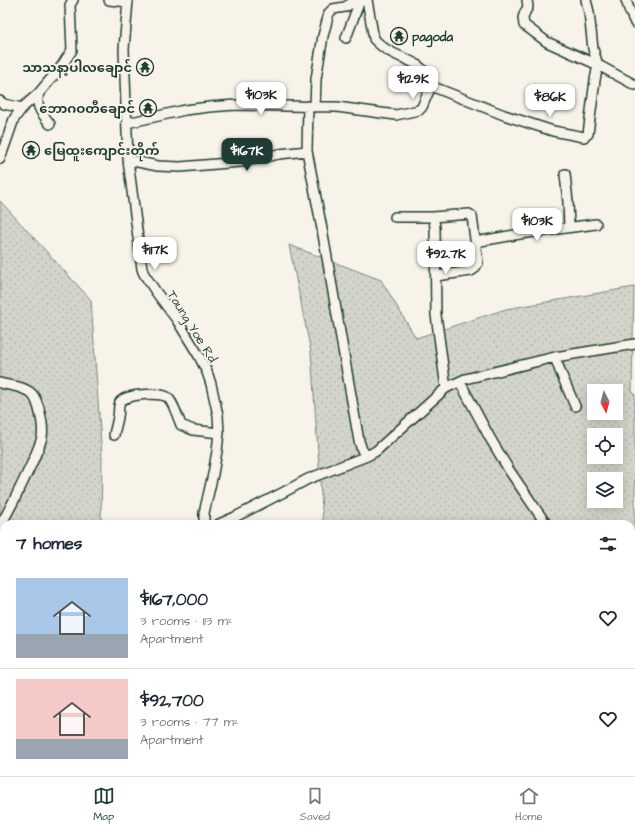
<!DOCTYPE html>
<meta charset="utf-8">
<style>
:root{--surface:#fff;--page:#f6f6f7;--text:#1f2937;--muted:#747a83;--line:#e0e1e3;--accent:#1f3d34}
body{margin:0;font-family:"Architects Daughter","Noto Sans Myanmar",sans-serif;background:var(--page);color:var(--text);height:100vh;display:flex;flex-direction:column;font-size:15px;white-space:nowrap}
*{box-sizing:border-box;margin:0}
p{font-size:13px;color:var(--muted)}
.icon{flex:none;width:22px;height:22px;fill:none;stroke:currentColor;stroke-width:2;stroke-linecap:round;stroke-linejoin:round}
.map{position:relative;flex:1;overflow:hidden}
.drawer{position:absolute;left:0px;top:520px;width:635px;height:256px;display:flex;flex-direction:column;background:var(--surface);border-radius:12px 12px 0 0;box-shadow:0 2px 10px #0003}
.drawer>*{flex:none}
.needle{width:26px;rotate:174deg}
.controls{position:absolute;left:587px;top:384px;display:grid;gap:8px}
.controls a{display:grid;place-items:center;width:36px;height:36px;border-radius:0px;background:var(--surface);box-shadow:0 2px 10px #0003;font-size:20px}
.price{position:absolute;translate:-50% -34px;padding:0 9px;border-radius:8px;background:#fff;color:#222;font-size:13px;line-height:26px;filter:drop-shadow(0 1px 2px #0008)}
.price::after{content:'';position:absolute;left:50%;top:24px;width:12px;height:9px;margin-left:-6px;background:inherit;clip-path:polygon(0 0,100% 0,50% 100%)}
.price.on{background:var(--accent);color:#fff}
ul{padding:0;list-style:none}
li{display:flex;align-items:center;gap:12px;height:100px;padding:0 16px}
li+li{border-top:1px solid var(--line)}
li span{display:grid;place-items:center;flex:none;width:112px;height:80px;border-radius:0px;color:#555}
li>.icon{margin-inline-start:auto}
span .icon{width:48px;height:48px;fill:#fffc;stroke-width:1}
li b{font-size:17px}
h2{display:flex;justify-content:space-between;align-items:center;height:48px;padding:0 16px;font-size:17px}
.tab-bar{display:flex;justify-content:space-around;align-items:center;height:56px;border-top:1px solid var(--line);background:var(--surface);font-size:11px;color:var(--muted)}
.tab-bar a{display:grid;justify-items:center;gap:2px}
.tab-bar .on{color:var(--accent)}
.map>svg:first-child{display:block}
.park{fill:url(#park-dots);stroke:#79897f;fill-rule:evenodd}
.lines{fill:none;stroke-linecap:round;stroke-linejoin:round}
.minor-casing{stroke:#1f3d34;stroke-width:12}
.minor{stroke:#f7f3e8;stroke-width:9}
.labels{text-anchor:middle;stroke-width:4;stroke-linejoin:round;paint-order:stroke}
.poi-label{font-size:13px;font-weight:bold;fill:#1f3d34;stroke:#f7f3e8;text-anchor:start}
.street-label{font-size:13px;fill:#1f3d34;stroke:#f7f3e8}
</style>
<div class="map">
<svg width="635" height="776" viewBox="0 0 635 776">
<defs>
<pattern id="park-dots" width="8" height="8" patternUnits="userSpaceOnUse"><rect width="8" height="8" fill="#d3d5ca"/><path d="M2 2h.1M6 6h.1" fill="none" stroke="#b5b8ae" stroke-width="1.8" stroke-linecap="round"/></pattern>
</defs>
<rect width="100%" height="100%" fill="#f7f3e8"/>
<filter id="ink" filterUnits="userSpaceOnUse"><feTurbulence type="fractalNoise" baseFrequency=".025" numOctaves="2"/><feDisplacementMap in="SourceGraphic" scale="8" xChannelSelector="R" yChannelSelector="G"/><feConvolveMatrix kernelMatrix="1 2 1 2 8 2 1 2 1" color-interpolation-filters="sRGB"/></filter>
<g filter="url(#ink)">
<!-- park -->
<path class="park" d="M0,201L91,300L102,458L101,524H4V536L0,535Z
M289,245L381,280L416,338L506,309L634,287L632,391L635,395V575H631V524H324L323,523L311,352ZM594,391H616V413H594ZM594,435H616V457H594ZM594,479H616V501H594Z
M434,772H581L582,776H429Z"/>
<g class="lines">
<!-- minor casing -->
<g class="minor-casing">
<path id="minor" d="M109,0L128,2
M128,0L124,49L128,160L142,269L144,274L156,292L177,320L199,356L207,372L211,384L218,415L219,433L217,451L213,474L204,513V524
M367,0L374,39C378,43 383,48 389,51C408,62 424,61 431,86L504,115L553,131L584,137L588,134L595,80L598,65L547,42L527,27L524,25L523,18L525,12L528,7L527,0
M586,0L589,12L593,49L598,65L635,85
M626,0L630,12L635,23
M346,38L358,6L360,0
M39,93C35,107 42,113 50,124
M0,101L4,104L22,108
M315,107L316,79L323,36L329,13L333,9L345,7L357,0
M127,123L185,110L209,107L236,105L337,107L396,115L419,110L422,107L431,86
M307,151L322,229L359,441L362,450L367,456
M0,159L14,119L22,108L39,93L61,67L72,50L70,5L73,0
M128,160L158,166L180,167L241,162L279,154L307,151L308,106
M565,174L568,202L569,227
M395,217H433L434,220L435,228L436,315L446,388
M433,217L469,214L472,216L478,263L474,269L471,271L436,276
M475,242L520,234L596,224
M555,357L560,371L575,406
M460,382L490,438L509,470L546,524
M0,383C10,386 24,386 32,394C39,401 44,427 42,437C40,446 35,455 32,463C22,484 12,506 0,526
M114,435C115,429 117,423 118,417C119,413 118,406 120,402C125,394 160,392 167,397C173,401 178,418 181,425L193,430L219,433
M219,524L235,517L284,492L308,479L367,456L376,451L446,388L465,379L555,357L635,344
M0,561L4,562
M0,609L4,594
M631,651L635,652
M631,713L635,712
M434,772L439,776
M234,776L235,772
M301,776H314L318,773V772
M341,776V772"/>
</g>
<!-- minor -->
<use href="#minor" class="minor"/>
</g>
</g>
<!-- icons -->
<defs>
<g id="temple-ring" transform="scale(0.9)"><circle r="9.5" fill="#f7f3e8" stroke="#1f3d34" stroke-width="1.5"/><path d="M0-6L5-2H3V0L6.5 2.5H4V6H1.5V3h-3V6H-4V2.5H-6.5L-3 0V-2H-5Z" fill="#1f3d34"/></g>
</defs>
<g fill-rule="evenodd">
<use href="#temple-ring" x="399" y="36"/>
<use href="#temple-ring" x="145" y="67"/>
<use href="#temple-ring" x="148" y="108"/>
<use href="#temple-ring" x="31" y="150"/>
</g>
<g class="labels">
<!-- poi labels -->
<g class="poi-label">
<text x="412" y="41">pagoda</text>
<text x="132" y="72" text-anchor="end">သာသနာ့ပါလချောင်</text>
<text x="135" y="113" text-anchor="end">ဘောဂဝတီချောင်</text>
<text x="44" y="155">မြေထူးကျောင်းတိုက်</text>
</g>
<!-- street labels -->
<g class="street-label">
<text transform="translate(193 326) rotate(58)" y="5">Taung Yoe Rd</text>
</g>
</g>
</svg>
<div class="controls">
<a><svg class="needle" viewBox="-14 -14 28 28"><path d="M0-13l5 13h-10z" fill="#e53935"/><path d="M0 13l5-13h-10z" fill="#747a83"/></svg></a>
<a><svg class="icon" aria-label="locate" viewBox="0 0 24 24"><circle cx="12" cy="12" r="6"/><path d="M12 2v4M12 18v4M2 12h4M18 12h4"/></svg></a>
<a><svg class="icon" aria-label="layers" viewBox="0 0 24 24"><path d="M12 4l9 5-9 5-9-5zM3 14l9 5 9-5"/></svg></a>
</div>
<b class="price" style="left:413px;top:100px">$129K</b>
<b class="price" style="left:261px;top:116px">$103K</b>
<b class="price" style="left:550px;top:118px">$86K</b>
<b class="price on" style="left:247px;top:172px">$167K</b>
<b class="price" style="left:537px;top:242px">$103K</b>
<b class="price" style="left:155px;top:271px">$117K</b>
<b class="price" style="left:446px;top:275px">$92.7K</b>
<section class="drawer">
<h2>7 homes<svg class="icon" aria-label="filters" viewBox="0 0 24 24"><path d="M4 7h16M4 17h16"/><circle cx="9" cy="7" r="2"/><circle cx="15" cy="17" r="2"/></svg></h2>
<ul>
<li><span style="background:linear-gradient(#a9c7e8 70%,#9aa5b1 0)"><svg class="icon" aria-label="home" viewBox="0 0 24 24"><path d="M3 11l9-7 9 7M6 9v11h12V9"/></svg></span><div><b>$167,000</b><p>3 rooms · 113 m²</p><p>Apartment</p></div><svg class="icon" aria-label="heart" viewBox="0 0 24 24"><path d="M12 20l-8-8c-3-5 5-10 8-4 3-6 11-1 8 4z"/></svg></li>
<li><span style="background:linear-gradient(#f6c9c9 75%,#9aa5b1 0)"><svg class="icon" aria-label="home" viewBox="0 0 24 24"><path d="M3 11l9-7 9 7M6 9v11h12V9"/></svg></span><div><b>$92,700</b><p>3 rooms · 77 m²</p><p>Apartment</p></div><svg class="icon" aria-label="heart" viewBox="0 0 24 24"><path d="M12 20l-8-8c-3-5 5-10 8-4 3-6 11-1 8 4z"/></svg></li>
</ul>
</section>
</div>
<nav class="tab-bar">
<a class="on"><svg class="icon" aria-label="map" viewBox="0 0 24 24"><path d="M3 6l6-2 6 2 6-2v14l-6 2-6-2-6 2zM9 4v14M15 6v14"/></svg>Map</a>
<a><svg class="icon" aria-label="saved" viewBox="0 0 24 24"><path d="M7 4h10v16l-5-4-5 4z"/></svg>Saved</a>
<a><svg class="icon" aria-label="home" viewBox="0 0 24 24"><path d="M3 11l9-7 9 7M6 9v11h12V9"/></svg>Home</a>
</nav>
